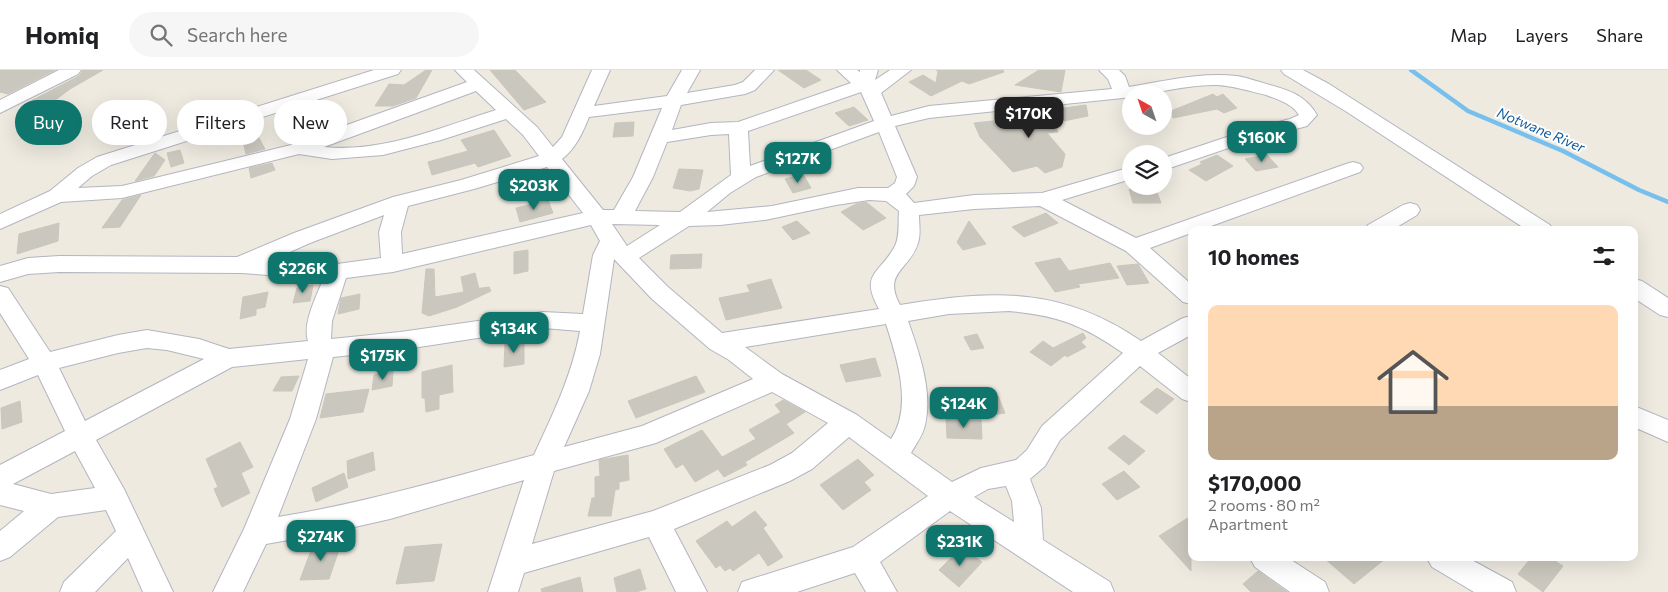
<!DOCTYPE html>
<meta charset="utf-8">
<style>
:root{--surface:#fff;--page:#f6f6f6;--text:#202124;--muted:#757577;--line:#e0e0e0;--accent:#0f766e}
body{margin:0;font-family:Commissioner,sans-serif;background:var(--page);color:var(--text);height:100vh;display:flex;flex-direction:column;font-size:19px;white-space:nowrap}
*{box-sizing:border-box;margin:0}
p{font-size:16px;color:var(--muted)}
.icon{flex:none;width:28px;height:28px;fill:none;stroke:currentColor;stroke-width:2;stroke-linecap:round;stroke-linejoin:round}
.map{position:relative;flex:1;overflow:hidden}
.details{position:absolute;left:1188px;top:156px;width:450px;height:335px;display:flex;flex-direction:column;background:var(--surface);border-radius:10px;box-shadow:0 5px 20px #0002}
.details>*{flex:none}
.top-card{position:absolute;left:15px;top:30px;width:475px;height:45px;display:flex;gap:10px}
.needle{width:32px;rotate:320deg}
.buttons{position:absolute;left:1122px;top:15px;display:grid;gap:10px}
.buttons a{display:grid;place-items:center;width:50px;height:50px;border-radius:50%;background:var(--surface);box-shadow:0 5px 20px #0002;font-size:25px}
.price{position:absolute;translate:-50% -42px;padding:0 11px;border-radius:10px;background:var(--accent);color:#fff;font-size:16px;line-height:32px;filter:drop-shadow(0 1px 2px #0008)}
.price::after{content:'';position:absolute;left:50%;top:30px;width:15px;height:11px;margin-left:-8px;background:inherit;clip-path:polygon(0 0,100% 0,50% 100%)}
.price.active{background:#222;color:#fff}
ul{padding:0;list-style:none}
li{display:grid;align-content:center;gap:10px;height:265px;padding:0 20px}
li+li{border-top:1px solid var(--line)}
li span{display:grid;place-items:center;height:155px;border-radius:10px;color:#555}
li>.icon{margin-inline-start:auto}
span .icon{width:90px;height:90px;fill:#fffc;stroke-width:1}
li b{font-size:21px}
h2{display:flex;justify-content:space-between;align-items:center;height:60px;padding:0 20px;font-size:21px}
.tag{padding:0 18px;border-radius:22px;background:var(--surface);box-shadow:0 5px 20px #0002;font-size:18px;line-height:45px}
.tag.active{background:var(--accent);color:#fff}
header{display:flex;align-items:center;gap:30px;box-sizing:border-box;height:70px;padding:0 25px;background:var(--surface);border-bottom:1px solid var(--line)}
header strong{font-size:24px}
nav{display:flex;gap:28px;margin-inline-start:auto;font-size:18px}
.search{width:350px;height:45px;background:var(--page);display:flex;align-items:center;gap:12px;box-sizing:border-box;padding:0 18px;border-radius:28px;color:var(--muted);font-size:19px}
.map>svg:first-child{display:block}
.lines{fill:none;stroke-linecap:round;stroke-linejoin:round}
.stream{stroke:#77bfec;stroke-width:4.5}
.building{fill:#cac8be;stroke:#cac6ba}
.minor-casing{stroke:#b3b5c0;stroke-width:2}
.minor{fill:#fff;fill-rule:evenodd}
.labels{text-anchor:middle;stroke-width:4;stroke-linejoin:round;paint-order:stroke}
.water-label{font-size:14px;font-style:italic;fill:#115c9d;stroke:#fff}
</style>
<header>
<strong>Homiq</strong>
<div class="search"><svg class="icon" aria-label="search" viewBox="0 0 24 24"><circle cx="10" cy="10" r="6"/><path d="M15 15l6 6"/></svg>Search here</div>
<nav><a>Map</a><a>Layers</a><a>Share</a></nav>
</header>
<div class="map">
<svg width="1668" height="522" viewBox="0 0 1668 522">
<rect width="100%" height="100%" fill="#eeeae0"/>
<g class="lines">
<!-- stream -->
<path class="stream" d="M1411,0L1468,41L1563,81L1639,120L1668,132"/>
</g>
<!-- building -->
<path class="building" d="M0,0H55L8,24L0,22Z
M83,0H103L70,19L46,37L25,34L79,6Z
M426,0H432L416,28L393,36H375L389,14L404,15Z
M490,0H515L546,32L524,40Z
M778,0H806L821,10L804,18Z
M936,0H1003L1004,2L969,14L962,11L931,26L909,12L923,5L936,13L938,1Z
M1039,0H1065L1061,22L1015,15Z
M1213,24L1217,27L1223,24L1237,38L1224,43L1217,39L1173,48L1171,41Z
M1086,35L1088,46L1054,53L1058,62L1047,63L1065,84L1062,97L1045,103L1037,96L1013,102L980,67L974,53L1041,46L1036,40L1058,37L1057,39Z
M854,37L868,50L849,56L835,43Z
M634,52L633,66L613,67L615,53Z
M494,60L511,86L478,97L475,93L432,105L428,92L468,81L461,70Z
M256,63L265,79L246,84L242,67Z
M180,80L184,93L171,97L167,83Z
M155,83L165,90L154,106L135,111Z
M1217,85L1233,96L1206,111L1189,100L1202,94L1200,92Z
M1267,85L1278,97L1256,101L1245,89Z
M272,93L275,100L251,108L249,98Z
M679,99L703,100L699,119L690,121L673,118Z
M803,104L811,118L793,123L785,109Z
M1129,119L1156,120L1161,133H1133Z
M141,125L120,157L102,158L122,130Z
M548,130L553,143L520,152L516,138Z
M866,132L886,148L863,160L841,142L856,134Z
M1046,143L1058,153L1024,167L1012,157Z
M797,151L810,163L793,170L782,157Z
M969,151L986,174L963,180L957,172Z
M59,153L58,171L17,184L19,164Z
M528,180V201L514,204V182Z
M702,184L701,198L670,199L671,185Z
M1060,188L1069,201L1110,193L1119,208L1078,214L1080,217L1055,222L1035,193Z
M1138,194L1149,213L1127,215L1117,196Z
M426,199H434L435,227L464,222L461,207L475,203L479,219H475L489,217L491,221L457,237L429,246L422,243Z
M771,209L782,238L726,250L719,228L750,222L747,215Z
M313,215L310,231L293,233L297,218Z
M268,222L265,237L256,239V245L240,249L243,227Z
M360,224L359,239L338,244L341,228Z
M1083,263L1086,268L1081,272L1086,277L1067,287L1065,285L1051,296L1030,282L1043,271L1053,278Z
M977,264L984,278L971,280L964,267Z
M524,270V294L504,297L505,273Z
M875,288L881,306L846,312L840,295Z
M452,295L453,322L439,325V339L426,342L425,328H422V302Z
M393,301L392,316L372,320L374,305Z
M299,306L292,321H273L281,307Z
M696,306L705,322L636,348L628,331Z
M1157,318L1174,329L1157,344L1140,332Z
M369,319L363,342L320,348L326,324Z
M998,326L1005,343L984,346L977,329Z
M783,330L805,342L786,354L794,363L745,392L747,395L724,407L718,399L695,412L683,394L676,398L664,379L702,360L722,387L756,369L749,360L781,342L775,335Z
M20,331L22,352L2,359L1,338Z
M946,349L981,350L982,369L947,368Z
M1124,365L1145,381L1129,395L1108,378Z
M240,372L253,397L241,403L250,423L222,437L214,419L218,417L206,389Z
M373,382L375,400L348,409L347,391Z
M628,385L629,410L619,412V419L615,420L611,446H588L592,428H595V407L600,406L599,390Z
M858,389L874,405L864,412L871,420L843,440L820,415Z
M1124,401L1140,417L1117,430L1102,414Z
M344,403L348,417L316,432L312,418Z
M755,441L767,455L763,458L783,487L768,496L759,483L733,501L730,498L725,501L720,495L716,498L696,471L727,451L732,457Z
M1191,446V501L1159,466Z
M341,474L329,509L300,510L313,475Z
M442,474L434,511L396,514L405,477Z
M962,477L982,492L959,517L939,500Z
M1324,488H1386L1354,514Z
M1531,488H1550L1563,496L1543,522L1518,504Z
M640,499L646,519L636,522H617L614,508Z
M1258,501L1287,522H1251L1243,514Z
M580,507L583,522H542L541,519Z"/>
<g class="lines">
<!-- minor casing -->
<g class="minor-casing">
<path id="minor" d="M59,0H81L78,4L0,43V30Z
M374,0H401L398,4L111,95L92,106L78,118L122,116L291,75L467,12L455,0H474L537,57L553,77L562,67L592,0H610L594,36L667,26L682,0H700L687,23L735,15L743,12L755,0H774L755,20L745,24L681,35L672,60L711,53L738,52L851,13L837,0H857L860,2V0H878L875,10L890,0H911L881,23L891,46L929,36L1112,19L1108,9L1099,0H1119L1125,6L1129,17C1165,11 1200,2 1237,6C1248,8 1259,12 1270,15C1291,21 1306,26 1317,45L1307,56L1243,73L1164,100V88L1245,61L1290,49L1299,45C1293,34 1277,29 1266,25C1249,21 1234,16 1217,15C1188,14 1160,24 1131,24V27L1123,28L929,48L895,56L917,107L914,116L906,124L914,133L974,125L1042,123L1131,97V109L1062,130L1136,168L1346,94L1353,92L1360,94L1363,98L1360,102L1200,160H1191V163L1150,178L1191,214V234L1183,232L1126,181L1040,136L974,139L919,145C919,154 921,164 918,173C910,200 882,202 900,235C992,220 1061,216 1141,271L1183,248L1191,246V265L1158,283L1191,309V332L1182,329L1140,296L1060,370L1045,396L1030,409L1041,438L1043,470L1110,512L1114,522H1073L950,441L880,492L897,522H866L855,503L797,522H738L742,512L853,477L928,426L849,367L812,399L790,411L674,459L707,522H676L649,467L524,503L518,522H488L524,410L390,449L328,463L266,474L243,522H213L244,459L290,349L308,289L232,297L96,370L124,419L173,522H143L128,488L95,522H60L64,512L116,461L106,440L58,447L10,487L0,491V461L24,441L0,435V395L65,361L38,305L0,320V300L29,289L0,243V216L8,218L50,282L118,265L147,260L199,269L229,279L308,271C302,253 317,226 323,209L241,203L59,202L28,204L0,212V196L28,188L59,186L237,187L294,163L393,127L461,110L539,86L523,65L506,49L441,70L383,85L332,89L299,84L122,128L61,132L0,159V144L50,121L78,98L97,87ZM476,21L496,40C441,57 383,83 324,77ZM861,22L874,51L750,96L748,61ZM662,38L633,107L614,140H603L562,89C576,78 582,64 589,47ZM879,62L897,107L895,113L888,118H858L772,136L707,142L730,123L756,107ZM729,64L731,105L680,142L635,141L653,107L667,72L711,65ZM547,97L583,143L402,184L401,162L408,136L474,119ZM869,130L886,131L899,141C898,152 900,166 895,176C880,204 859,203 879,239L722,263L668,217L639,188L689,156L720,155L765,150L836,135ZM384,145L379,162L381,188L337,194L272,190L310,173ZM612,154L660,155L627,176ZM591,155L600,171L593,185L583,244L543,242L400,262L331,269L332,251L346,208L393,202ZM614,189L652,229L710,279L729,290L753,309L642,356L564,377L589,321L600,284ZM1009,241C1057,245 1083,255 1123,283L1042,356L1027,380L1016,390L981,398L952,412L911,383C916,374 923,365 925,355C933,321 919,282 908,251L949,244ZM886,254C897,288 913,337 891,369L857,345L782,304L745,277ZM543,258L580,261C572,305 553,344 534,385C449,408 365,433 278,447L316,349L333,287L400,280ZM147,278L167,280L204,289L85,351L59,298L118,283ZM772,322L828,353L792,383L770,395L653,441L532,474L554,401L656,373ZM75,381L95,418L51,424L13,414ZM1006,416L1012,431L1014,452L974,427L988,419Z
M1281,0H1303L1329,14L1550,155L1553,160H1527L1347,42L1284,4Z
M1410,133L1417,135L1420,140L1417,145L1392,160H1365L1368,155L1403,135Z
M1634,209L1642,211L1668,228V247L1660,245L1634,228Z
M1634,336L1668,350V372L1634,357Z
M1250,488H1288L1325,512L1329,522H1290L1255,497Z
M1427,488H1468L1512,512L1516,522H1474L1432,497Z"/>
</g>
<!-- minor -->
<use href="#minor" class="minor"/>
</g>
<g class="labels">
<!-- water labels -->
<g class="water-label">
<text transform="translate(1541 60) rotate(23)" y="5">Notwane River</text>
</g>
</g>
</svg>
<div class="buttons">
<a><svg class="needle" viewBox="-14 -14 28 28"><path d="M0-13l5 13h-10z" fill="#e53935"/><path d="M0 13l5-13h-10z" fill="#757577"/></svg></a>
<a><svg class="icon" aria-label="layers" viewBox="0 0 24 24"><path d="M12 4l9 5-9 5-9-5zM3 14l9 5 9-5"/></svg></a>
</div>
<b class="price active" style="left:1029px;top:69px">$170K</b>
<b class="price" style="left:1262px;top:93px">$160K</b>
<b class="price" style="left:798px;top:114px">$127K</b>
<b class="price" style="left:534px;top:141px">$203K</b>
<b class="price" style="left:303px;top:224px">$226K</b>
<b class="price" style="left:514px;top:284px">$134K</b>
<b class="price" style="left:383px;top:311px">$175K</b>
<b class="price" style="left:964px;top:359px">$124K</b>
<b class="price" style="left:321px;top:492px">$274K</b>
<b class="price" style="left:960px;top:497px">$231K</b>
<div class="top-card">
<a class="tag active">Buy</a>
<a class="tag">Rent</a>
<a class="tag">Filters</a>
<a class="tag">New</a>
</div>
<section class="details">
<h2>10 homes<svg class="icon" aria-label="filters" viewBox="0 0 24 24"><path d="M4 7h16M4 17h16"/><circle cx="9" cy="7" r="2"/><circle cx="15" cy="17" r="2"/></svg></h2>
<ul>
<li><span style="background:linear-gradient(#ffd9b3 65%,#b9a48a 0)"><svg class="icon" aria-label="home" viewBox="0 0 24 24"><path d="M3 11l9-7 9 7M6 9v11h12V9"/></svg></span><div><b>$170,000</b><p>2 rooms · 80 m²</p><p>Apartment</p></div></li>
</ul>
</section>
</div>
